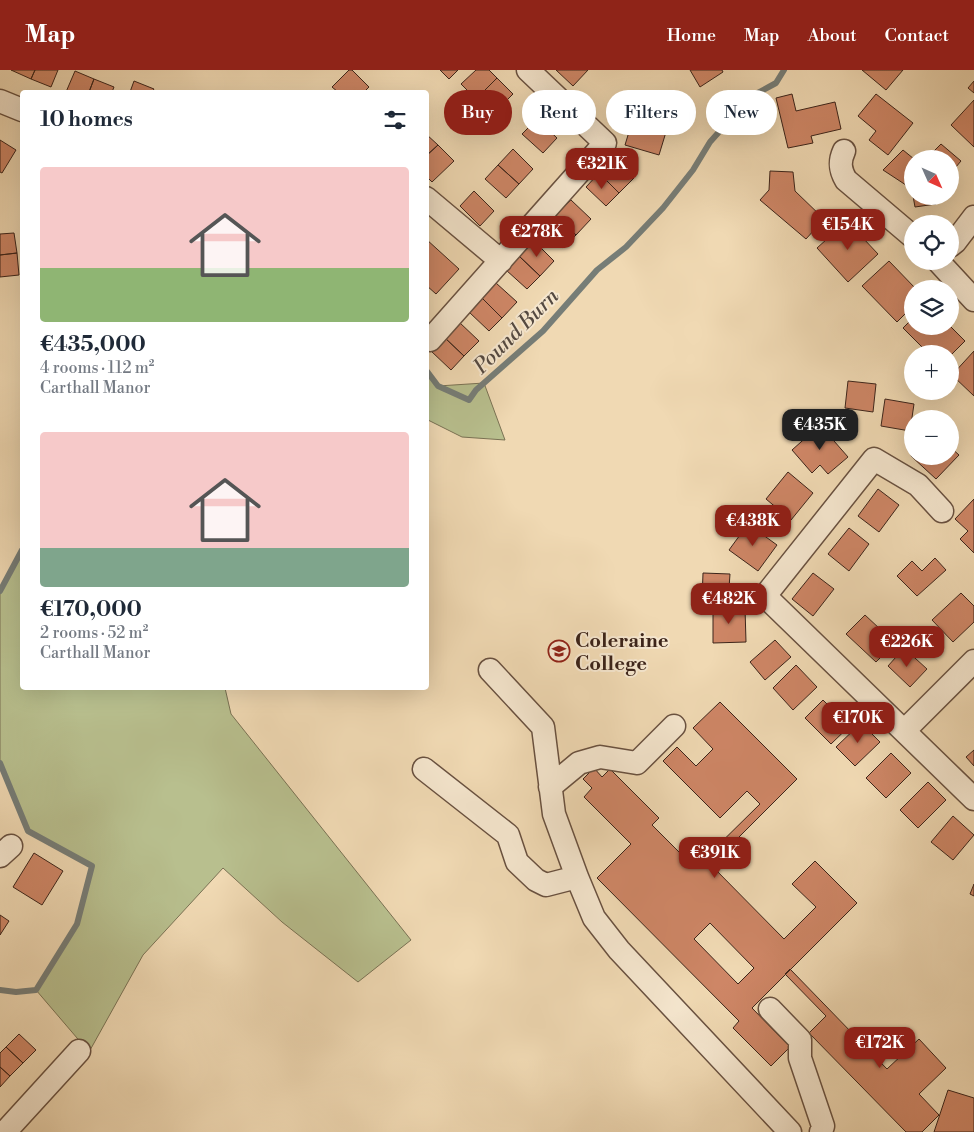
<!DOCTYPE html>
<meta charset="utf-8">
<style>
:root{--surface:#fff;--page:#f2f2f3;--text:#1f2937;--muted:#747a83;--accent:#8f2418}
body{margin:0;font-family:"Libre Bodoni",serif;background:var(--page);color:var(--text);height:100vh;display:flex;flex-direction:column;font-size:19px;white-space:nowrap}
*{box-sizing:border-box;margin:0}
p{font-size:16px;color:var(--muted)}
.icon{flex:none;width:28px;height:28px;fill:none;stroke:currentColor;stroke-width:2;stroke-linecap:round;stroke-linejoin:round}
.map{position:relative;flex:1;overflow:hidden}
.side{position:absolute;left:20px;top:20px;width:409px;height:600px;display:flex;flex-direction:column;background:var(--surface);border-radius:5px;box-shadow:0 5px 20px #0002}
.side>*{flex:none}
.guide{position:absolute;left:444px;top:20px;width:455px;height:45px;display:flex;gap:10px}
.needle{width:32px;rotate:135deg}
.controls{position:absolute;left:904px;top:80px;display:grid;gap:10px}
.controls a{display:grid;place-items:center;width:55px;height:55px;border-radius:50%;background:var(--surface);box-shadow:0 5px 20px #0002;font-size:25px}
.price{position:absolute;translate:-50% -42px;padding:0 11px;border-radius:10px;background:var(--accent);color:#fff;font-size:16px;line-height:32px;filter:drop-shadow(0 1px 2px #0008)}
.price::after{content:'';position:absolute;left:50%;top:30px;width:15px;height:11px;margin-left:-8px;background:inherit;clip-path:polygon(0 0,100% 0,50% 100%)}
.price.selected{background:#222;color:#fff}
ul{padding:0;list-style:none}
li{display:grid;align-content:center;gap:10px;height:265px;padding:0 20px}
li span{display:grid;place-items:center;height:155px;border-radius:5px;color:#555}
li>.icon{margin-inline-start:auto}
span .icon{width:90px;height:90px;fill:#fffc;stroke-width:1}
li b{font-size:21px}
h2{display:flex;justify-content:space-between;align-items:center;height:60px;padding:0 20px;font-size:21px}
.pill{padding:0 18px;border-radius:22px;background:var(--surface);box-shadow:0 5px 20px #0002;font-size:18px;line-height:45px}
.pill.selected{background:var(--accent);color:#fff}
header{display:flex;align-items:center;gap:30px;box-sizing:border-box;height:70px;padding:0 25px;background:var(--accent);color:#fff}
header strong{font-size:24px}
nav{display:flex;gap:28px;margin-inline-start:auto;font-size:18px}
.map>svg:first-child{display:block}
.green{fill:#b8bf8e;stroke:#7a7254}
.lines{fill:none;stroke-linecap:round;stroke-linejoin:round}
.stream{stroke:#767d77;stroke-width:6}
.building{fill:#ce8666;stroke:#3c241a;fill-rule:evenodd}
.minor-casing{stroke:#695140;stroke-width:25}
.minor{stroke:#f5e6ce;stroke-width:22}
.labels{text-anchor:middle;stroke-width:4;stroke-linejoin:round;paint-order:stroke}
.poi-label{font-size:20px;font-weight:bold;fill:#3c241a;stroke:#f5e6ce;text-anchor:start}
.water-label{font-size:21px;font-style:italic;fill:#544941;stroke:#f5e6ce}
</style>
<header>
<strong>Map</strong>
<nav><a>Home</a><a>Map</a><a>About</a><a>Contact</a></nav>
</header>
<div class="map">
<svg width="974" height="1062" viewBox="0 0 974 1062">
<rect width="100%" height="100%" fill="#f0d9b3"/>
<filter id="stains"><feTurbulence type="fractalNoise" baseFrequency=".004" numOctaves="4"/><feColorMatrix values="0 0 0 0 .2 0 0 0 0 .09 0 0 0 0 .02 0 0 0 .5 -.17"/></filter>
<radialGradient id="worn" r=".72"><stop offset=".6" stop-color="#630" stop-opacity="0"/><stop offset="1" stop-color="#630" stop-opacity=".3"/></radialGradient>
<!-- green -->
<path class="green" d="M426,304L438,316L484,313L505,370L462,367L426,349Z
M22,480V618H225L231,644L411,870L358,912L282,852L223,798L143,885L89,982L36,920L77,854L92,796L28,761L0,693V521Z"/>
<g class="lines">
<!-- stream -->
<path class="stream" d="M426,300L438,316L469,330L476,320L543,261L597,200L626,177L663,138L693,100L710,72L735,44L754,25L776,13L784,0
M0,521L22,480
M0,693L28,761L92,796L77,854L36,920L16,922L0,920"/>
</g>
<!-- building -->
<path class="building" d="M11,0H35L31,9Z
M35,0H58L51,17L31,9Z
M349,0H352L369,17L364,22H338L332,17Z
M440,0H458L449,9Z
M476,0H489L497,8L476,29L461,14Z
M556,0H588L573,16Z
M690,0H722L723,2L700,17Z
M862,0H903L886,20Z
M75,1L94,9L89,22H66Z
M497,8L513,24L492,45L476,29Z
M94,9L114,17L112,22H89Z
M134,11L154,19L152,22H130Z
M974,11V23L968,18Z
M792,24L796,41L835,32L841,59L811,66L813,73L788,78L776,28Z
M876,24L913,53L888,85L869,70L876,61L858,46Z
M974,30V77L951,55Z
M537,49L557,68L543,83L522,64Z
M632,52L666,62L659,85L625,75Z
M426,64L438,75L426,86Z
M0,70L16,80L2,103L0,102Z
M941,74L961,91L950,104V89H926Z
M438,75L454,91L432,112L426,106V86Z
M513,79L533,99L519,114L498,95Z
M903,80L914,89H912V122V119L883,100Z
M613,88L634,108L619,123L599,103Z
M498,95L519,114L506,128L485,109Z
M770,101L793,102L795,121L824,149L806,169L760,130L769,120Z
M599,103L619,123L606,136L586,117Z
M474,121L494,141L480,156L460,136Z
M913,126H936V134L915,137Z
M571,130L591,149L576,165L556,145Z
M556,145L576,165L563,178L543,159Z
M847,151L878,184L848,212L817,178Z
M14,163L17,183L0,185V164Z
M426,169L459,199L436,224L426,215Z
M534,171L554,191L540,206L519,186Z
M17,183L19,205L0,207V185Z
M519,186L540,206L527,219L506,200Z
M889,191L916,219H912V237L897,252L862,216Z
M496,213L517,232L502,248L482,228Z
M482,228L502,248L489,261L469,242Z
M912,249V256H950L965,271L950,286V284H929L903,258Z
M459,252L479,271L464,286L444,267Z
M444,267L464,286L451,300L431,281Z
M974,281V326L952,305Z
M848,311L876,314L873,342L845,338Z
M885,329L914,334L910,361L881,356Z
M820,355L848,387L828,404L820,395L812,403L792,380Z
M950,377L959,385L936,409L911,386L912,384V386H950Z
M788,402L813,423L791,450L766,429Z
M878,419L899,435L879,462L858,446Z
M974,429V483L960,469L968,461L955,449Z
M748,454L777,475L758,501L729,480Z
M849,458L869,474L849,501L828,484Z
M935,488L946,500L917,526L897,506L912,491L922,501Z
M703,503L730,504L728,532L702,531Z
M813,503L834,519L813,546L792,529Z
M961,523L974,536V552L953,572L932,550Z
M713,538H745L746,572L713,573Z
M865,545L895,573L876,592L846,564Z
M775,570L791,587L765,610L750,592Z
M904,578L927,599L910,617L888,596Z
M796,595L817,617L793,640L773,618Z
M823,630L836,643L846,633L859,647L831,674L805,648Z
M720,632L797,709L711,795L784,869L816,837L792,814L815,791L857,833L752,938L790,977L771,996L733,958L739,951L597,808L631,774L584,727L592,718L583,709L594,698L602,707L610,699L659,748L652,755L695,798L760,734L747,721L720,748L663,691L677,677L696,696L713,679L693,658ZM710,853L754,898L738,914L694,869Z
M861,653L880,672L855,696L836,677Z
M974,680V696L966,687Z
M891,683L911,703L886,728L866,708Z
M928,712L946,730L918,758L900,740Z
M953,746L974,765L953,790L931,772Z
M34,783L63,801L42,835L13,817Z
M974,814V826L970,824Z
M0,845L9,851L0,865Z
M790,899L887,999L919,969L946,998L919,1024L939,1045L922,1062H906L809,963L826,946L785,904Z
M19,964L36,980L23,993L6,977Z
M6,977L23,993L10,1006L0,997V983Z
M0,997L10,1006L0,1017Z
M948,1020L974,1028V1062H934Z"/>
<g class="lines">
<!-- minor casing -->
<g class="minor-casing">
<path id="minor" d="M0,31L22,40
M844,81C839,92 840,100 846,110L912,166
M426,128L501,191
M950,176L955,172L974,147
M938,191L974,230
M430,270L605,73L528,0
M942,441L918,415L874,389L765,526L974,729
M490,600L543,657L554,744L577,807L594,848L619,880L790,1062
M904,661L974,591
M424,699L508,765L517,792L536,810L546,815L577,807
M550,717L579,693L600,687L637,693L674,656
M0,786L11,776
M770,939L800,970V988L823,1056L821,1062
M5,1062L79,981"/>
</g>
<!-- minor -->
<use href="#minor" class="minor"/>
</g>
<!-- icons -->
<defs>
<g id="school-ring" transform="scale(1.125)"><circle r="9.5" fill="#f5e6ce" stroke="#8f2418" stroke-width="1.5"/><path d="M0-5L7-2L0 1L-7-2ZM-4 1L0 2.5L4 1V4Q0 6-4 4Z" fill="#8f2418"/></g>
</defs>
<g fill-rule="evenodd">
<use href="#school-ring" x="559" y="581"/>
</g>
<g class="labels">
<!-- poi labels -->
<g class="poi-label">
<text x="575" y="577">Coleraine<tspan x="575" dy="23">College</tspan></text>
</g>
<!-- water labels -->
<g class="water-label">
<text transform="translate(516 261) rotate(-45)" y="7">Pound Burn</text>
</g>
</g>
<rect width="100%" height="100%" filter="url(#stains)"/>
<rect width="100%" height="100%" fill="url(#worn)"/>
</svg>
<div class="controls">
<a><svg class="needle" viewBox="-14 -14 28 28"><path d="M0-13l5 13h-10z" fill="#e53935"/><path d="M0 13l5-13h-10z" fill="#747a83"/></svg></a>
<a><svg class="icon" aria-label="locate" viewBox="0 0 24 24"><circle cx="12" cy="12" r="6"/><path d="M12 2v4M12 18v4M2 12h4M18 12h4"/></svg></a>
<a><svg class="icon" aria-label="layers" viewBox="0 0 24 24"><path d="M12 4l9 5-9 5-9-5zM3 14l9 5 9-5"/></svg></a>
<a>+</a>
<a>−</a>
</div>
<b class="price" style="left:602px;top:120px">€321K</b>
<b class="price" style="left:848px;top:181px">€154K</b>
<b class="price" style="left:537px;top:188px">€278K</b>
<b class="price selected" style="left:820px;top:381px">€435K</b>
<b class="price" style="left:753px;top:477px">€438K</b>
<b class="price" style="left:729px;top:555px">€482K</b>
<b class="price" style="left:907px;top:598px">€226K</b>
<b class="price" style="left:858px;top:674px">€170K</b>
<b class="price" style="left:715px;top:809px">€391K</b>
<b class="price" style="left:880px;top:999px">€172K</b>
<div class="guide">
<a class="pill selected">Buy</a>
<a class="pill">Rent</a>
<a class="pill">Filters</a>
<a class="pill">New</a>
</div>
<section class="side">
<h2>10 homes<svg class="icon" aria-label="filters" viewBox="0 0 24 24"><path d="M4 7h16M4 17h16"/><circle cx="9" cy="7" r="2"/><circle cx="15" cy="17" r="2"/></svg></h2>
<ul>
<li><span style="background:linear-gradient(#f6c9c9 65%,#8fb573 0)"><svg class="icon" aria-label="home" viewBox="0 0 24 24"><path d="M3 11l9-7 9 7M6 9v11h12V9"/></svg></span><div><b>€435,000</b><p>4 rooms · 112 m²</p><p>Carthall Manor</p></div></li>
<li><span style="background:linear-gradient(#f6c9c9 75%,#7fa58c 0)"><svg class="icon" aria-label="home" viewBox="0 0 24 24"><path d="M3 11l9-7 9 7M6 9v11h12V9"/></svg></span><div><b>€170,000</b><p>2 rooms · 52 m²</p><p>Carthall Manor</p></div></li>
</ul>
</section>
</div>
